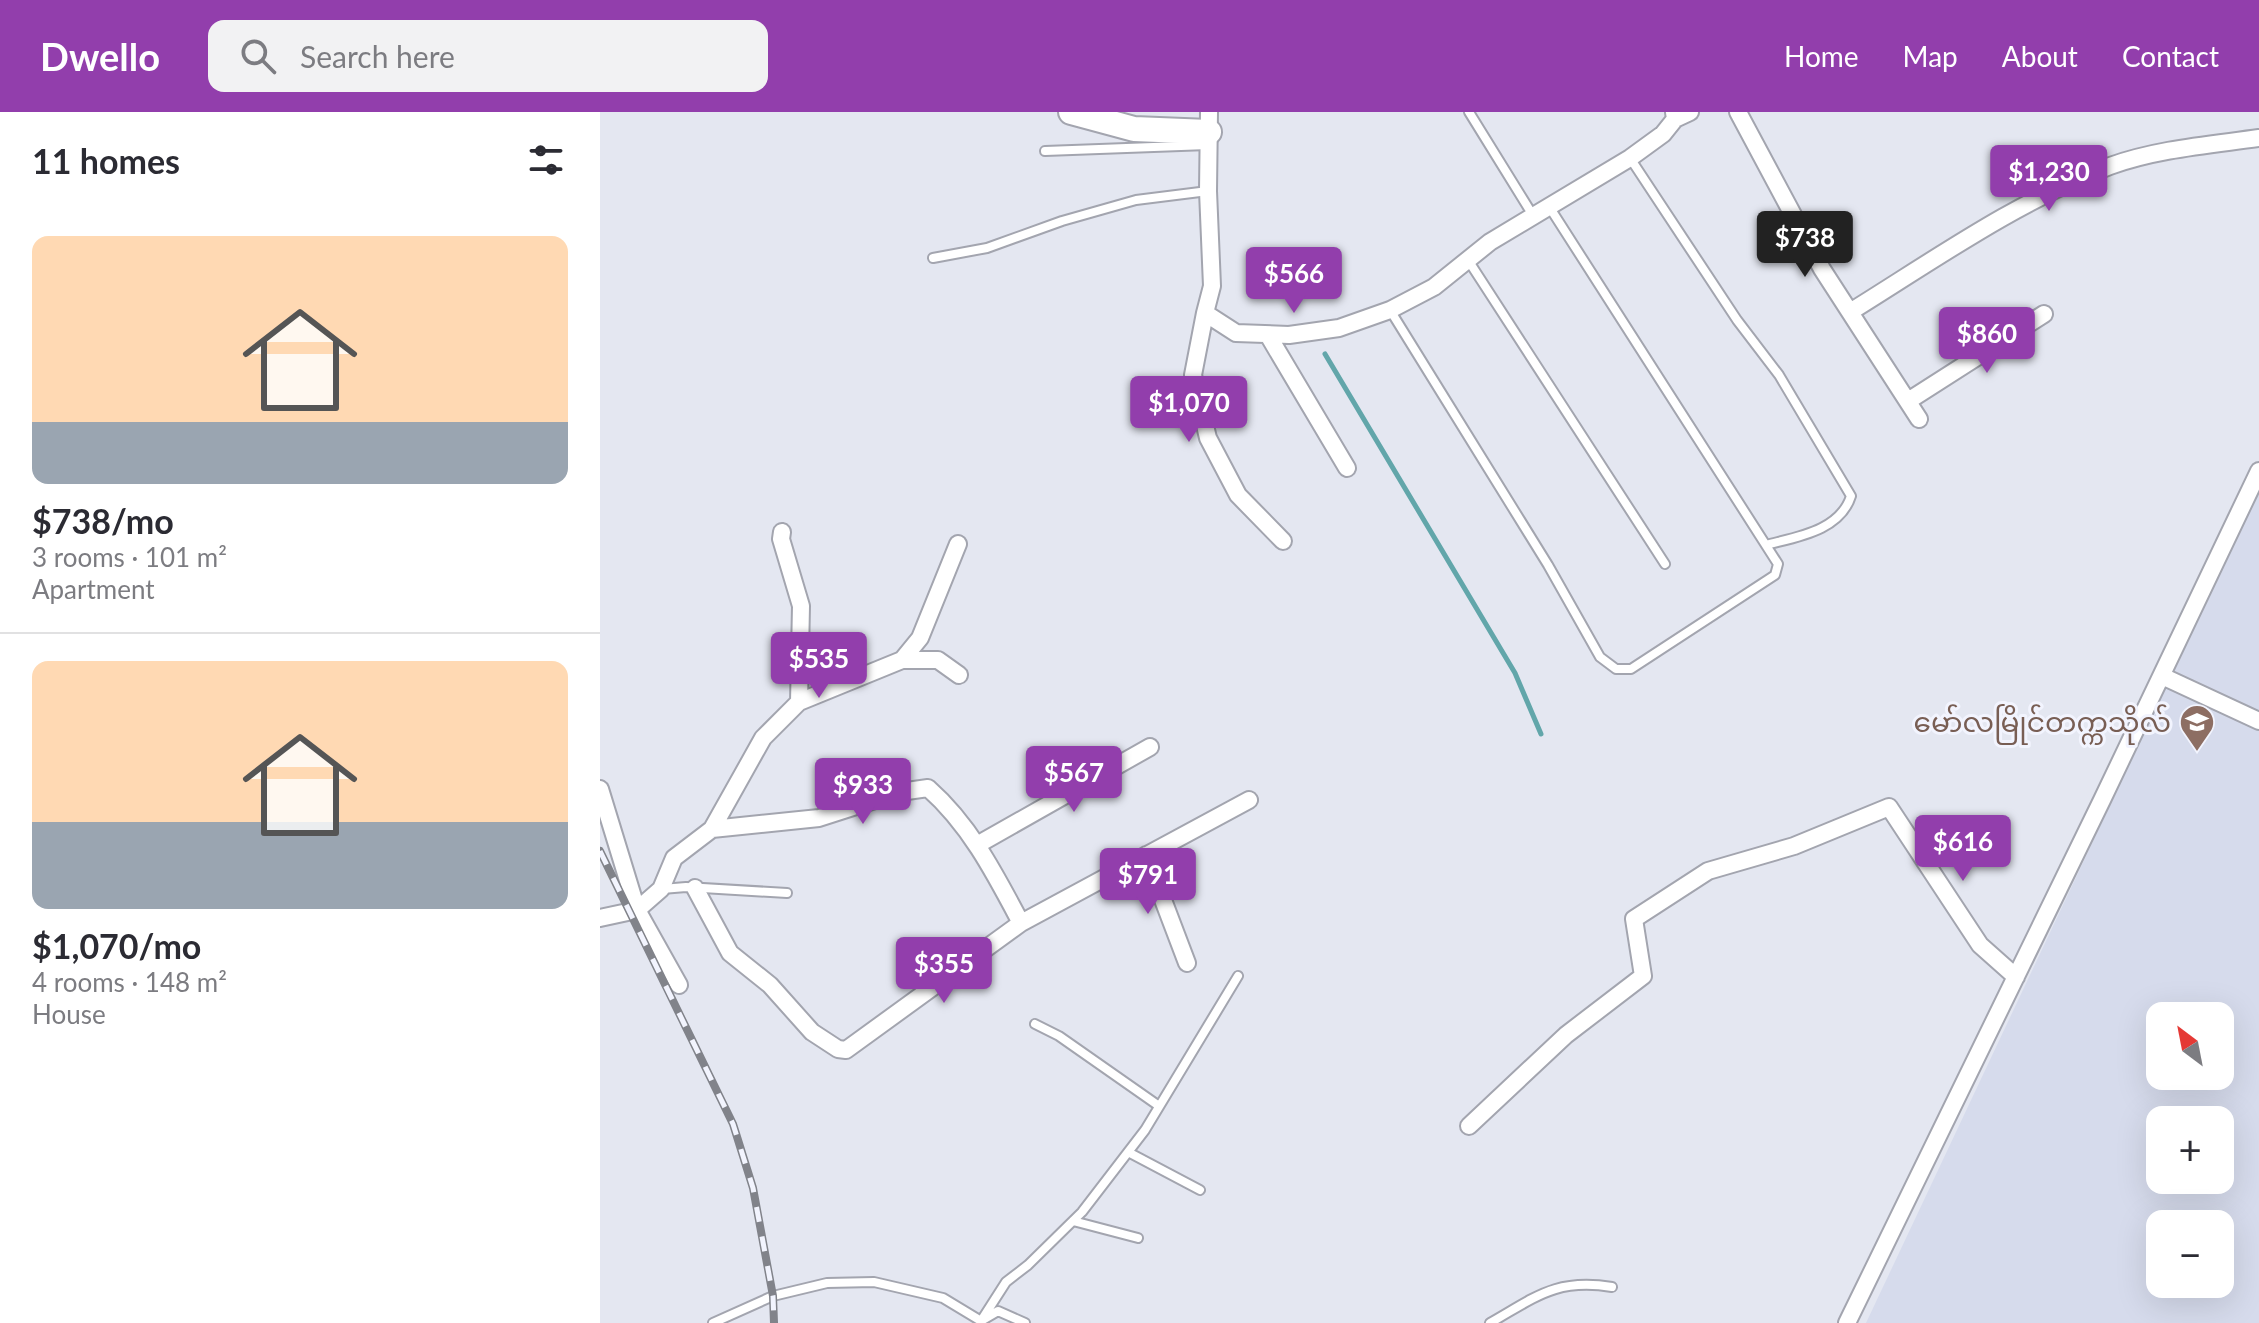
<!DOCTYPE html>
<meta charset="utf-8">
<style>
:root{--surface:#fff;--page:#f2f2f3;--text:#2b2b33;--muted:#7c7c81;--line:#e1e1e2;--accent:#923eac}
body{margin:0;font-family:Lato,"Noto Sans Myanmar",sans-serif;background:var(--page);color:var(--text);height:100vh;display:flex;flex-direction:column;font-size:30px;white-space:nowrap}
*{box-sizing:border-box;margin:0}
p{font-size:26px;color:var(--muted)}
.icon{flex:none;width:44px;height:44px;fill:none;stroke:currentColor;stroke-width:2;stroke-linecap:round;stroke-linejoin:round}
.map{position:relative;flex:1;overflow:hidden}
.drawer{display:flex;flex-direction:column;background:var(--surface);width:600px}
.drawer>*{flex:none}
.needle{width:52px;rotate:328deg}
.tools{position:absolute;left:1546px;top:890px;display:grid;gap:16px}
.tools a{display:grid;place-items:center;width:88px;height:88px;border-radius:16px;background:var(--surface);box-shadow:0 8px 32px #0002;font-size:40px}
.price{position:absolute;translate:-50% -68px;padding:0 18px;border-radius:8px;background:var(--accent);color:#fff;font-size:26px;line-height:52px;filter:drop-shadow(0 2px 4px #0008)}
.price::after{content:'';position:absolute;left:50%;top:48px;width:24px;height:18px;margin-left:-12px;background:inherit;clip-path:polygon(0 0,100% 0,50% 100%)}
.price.current{background:#222;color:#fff}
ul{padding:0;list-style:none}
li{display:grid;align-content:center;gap:16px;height:424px;padding:0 32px}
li+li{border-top:2px solid var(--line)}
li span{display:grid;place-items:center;height:248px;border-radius:16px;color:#555}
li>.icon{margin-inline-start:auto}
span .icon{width:144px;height:144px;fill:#fffc;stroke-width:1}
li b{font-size:34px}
h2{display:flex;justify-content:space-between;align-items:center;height:96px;padding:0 32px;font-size:34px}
header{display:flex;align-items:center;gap:48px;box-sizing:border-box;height:112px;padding:0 40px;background:var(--accent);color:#fff}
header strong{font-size:38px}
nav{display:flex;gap:44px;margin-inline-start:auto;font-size:28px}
.search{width:560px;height:72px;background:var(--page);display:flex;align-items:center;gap:20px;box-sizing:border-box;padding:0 28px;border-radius:16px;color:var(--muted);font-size:30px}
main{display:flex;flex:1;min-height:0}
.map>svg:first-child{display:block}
.built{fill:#d6dbec;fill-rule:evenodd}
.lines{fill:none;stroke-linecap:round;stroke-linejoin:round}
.stream{stroke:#62a6aa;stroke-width:5}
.lane-casing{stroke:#a3a5af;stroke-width:12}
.street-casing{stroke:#a3a5af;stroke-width:20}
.secondary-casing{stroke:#a3a5af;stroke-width:28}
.lane{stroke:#fff;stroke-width:8}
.street{stroke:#fff;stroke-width:16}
.secondary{stroke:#fff;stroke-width:24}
.rail-casing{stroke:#81838a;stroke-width:8}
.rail{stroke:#f2f4fe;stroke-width:5;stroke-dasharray:15;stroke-linecap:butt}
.labels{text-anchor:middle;stroke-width:6;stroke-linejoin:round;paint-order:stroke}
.education-label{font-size:28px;fill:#785e54;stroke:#f2f4fe;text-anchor:end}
</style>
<header>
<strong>Dwello</strong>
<div class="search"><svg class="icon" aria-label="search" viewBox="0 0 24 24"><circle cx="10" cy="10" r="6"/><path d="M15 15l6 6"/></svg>Search here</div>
<nav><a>Home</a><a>Map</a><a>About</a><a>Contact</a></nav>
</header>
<main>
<section class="drawer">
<h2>11 homes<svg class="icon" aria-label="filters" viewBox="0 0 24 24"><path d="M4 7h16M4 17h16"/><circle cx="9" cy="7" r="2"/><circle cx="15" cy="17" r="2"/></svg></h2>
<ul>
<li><span style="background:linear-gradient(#ffd9b3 75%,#9aa5b1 0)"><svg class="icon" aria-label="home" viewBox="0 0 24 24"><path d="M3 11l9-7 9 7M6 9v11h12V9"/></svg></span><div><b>$738/mo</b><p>3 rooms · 101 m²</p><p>Apartment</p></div></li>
<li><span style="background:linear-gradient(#ffd9b3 65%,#9aa5b1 0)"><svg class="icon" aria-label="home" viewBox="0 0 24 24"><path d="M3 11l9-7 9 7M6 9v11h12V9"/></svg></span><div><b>$1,070/mo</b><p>4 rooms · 148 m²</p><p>House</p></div></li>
</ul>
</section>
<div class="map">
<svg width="1659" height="1211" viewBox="0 0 1659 1211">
<rect width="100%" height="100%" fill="#e4e7f1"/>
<!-- built -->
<path class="built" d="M1659,377V1211H1266ZM1560,904H1620V964H1560ZM1560,1008H1620V1068H1560ZM1560,1112H1620V1172H1560Z"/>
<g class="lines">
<!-- stream -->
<path class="stream" d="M725,242L915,561L941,622"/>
<!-- lane casing -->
<g class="lane-casing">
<path id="lane" d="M869,0L934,105
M445,39L608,33
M1030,46L1137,208L1179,263L1251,384C1240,419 1196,425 1166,433
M333,146L387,136L462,109L536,88L608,79
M868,148L1065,452
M790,198L948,453L1000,545L1016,557H1031L1175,463L1178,452L950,96
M62,777L86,775L187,781
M435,912L459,924L559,994
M528,1040L600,1078
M473,1109L538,1126
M381,1209L406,1170L428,1153L482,1100L545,1018L638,864
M113,1211L173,1184L227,1171L274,1170L343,1186L381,1209L398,1199L425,1211
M890,1211C936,1185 956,1166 1012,1175"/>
</g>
<!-- street casing -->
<g class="street-casing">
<path id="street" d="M609,0L608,79L612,174L605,201L636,221L689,223L739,216L790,198L834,175L890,130L1030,46L1063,22L1075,7L1074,0
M1138,0L1222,157L1319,307
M1075,7L1090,0
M1250,200C1334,148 1417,89 1510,54C1557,37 1609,33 1659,26
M605,201L593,263L608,326L638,383L683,429
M668,223L747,356
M1308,289L1444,202
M302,548L320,526L358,432
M1562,564L1659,609
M199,590L302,548H338L359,563
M0,677L37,798L79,873
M112,717L163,626L199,590L201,494L181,427L182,420
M377,733L550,635
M546,743L587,851
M95,776L130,841L170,873L212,920L238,937L246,938L421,811L649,688
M0,806L37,798L61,777L74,746L112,717L219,706L300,680L328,676C370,713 395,762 421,811
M869,1014L966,923L1043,864L1034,807L1108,759L1194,734L1289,695L1380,833L1416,865
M1247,1211L1502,688L1659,359"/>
</g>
<!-- secondary casing -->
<g class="secondary-casing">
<path id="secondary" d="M471,0L534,17L609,20"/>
</g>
<!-- lane -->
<use href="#lane" class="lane"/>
<!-- street -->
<use href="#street" class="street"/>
<!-- secondary -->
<use href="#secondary" class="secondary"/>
<!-- rail casing -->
<g class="rail-casing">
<path id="rail" d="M0,739L133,1012L153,1076L173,1184L174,1211"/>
</g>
<!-- rail -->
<use href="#rail" class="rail"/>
</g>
<!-- icons -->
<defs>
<g id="university-pin" transform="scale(1.8)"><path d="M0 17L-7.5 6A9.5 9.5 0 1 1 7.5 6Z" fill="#8d6e63" stroke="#f2f4fe"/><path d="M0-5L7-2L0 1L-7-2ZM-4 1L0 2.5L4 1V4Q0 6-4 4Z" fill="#fff"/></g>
</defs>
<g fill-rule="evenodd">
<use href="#university-pin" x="1597" y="610"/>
</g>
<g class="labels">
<!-- education labels -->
<g class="education-label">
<text x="1571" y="620">မော်လမြိုင်တက္ကသိုလ်</text>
</g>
</g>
</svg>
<div class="tools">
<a><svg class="needle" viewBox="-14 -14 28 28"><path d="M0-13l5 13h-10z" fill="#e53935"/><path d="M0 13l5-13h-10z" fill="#7c7c81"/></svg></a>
<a>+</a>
<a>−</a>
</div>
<b class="price" style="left:1449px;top:101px">$1,230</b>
<b class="price current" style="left:1205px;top:167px">$738</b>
<b class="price" style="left:694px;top:203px">$566</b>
<b class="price" style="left:1387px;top:263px">$860</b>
<b class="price" style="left:589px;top:332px">$1,070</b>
<b class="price" style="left:219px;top:588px">$535</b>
<b class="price" style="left:474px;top:702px">$567</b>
<b class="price" style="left:263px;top:714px">$933</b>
<b class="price" style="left:1363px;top:771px">$616</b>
<b class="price" style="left:548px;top:804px">$791</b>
<b class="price" style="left:344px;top:893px">$355</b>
</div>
</main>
